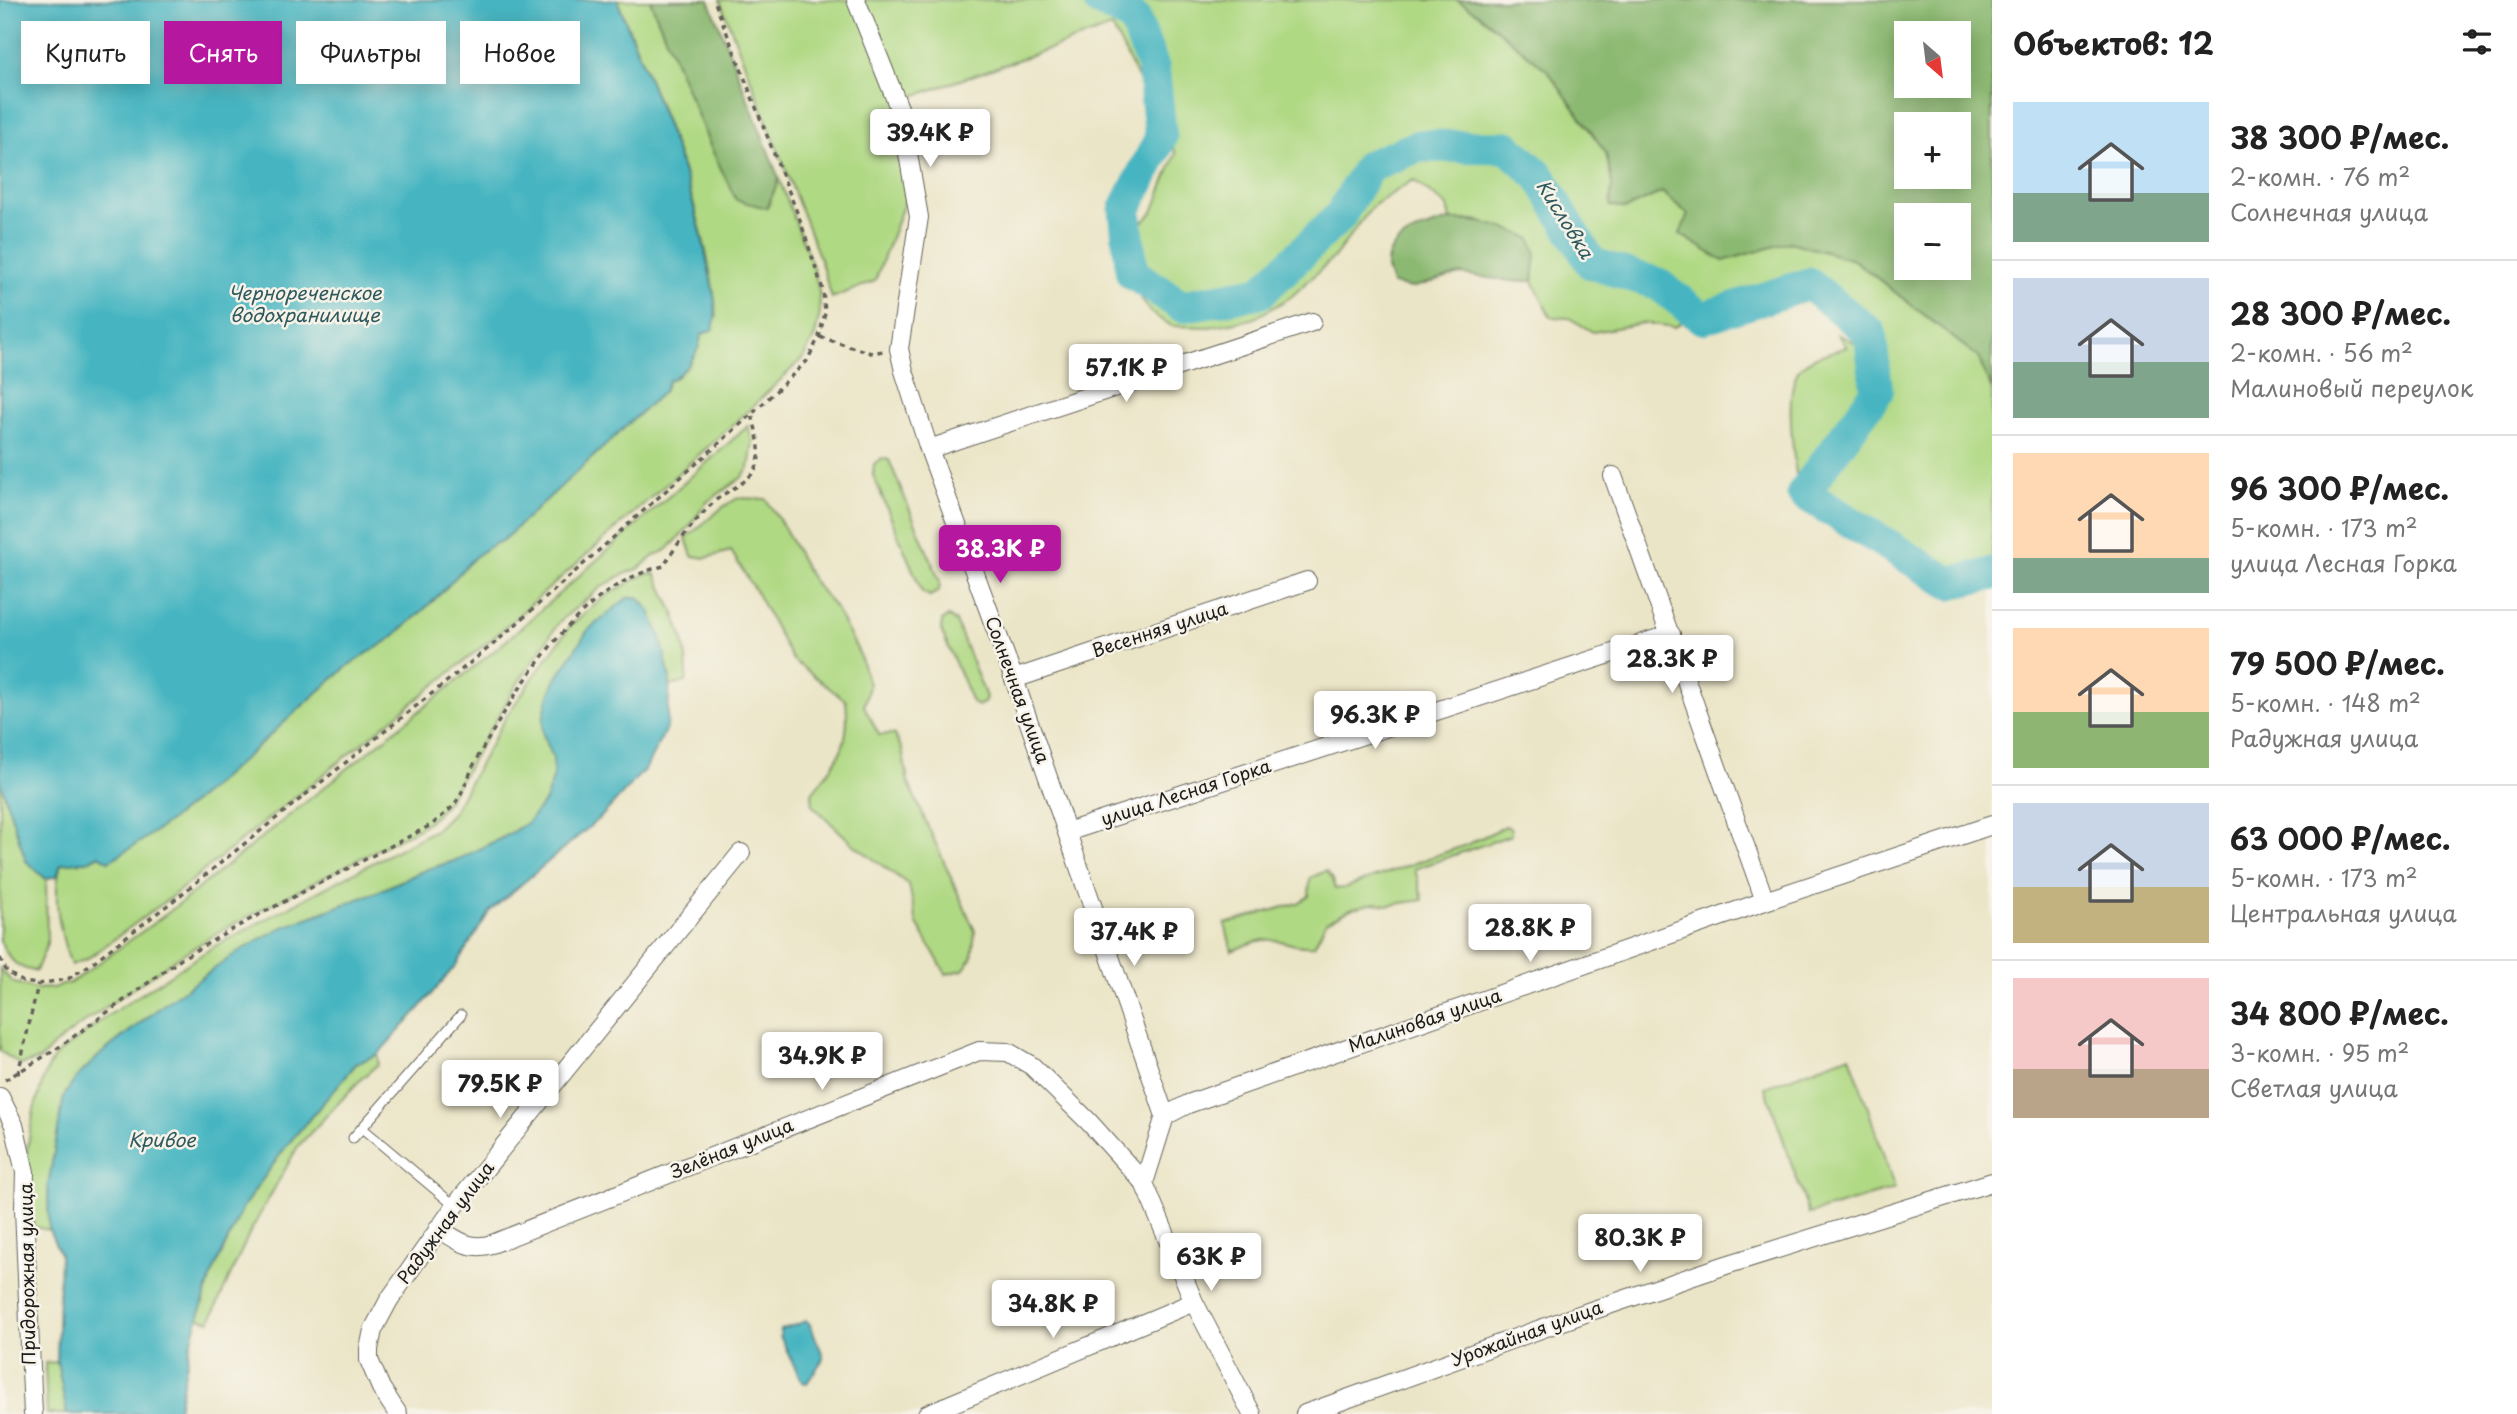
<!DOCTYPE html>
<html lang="ru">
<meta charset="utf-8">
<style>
:root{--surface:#fff;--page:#f6f6f6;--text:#222;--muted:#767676;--line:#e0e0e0;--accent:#b5179e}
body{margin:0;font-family:"Playpen Sans",sans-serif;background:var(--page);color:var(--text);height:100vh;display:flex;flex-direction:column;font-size:26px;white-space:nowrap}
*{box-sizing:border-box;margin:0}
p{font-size:23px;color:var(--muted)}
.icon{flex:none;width:38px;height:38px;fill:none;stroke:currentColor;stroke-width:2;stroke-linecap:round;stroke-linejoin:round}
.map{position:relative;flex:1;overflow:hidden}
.panel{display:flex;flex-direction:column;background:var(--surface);width:525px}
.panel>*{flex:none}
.hud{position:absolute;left:21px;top:21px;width:665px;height:63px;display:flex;gap:14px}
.needle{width:46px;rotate:152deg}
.tools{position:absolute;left:1894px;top:21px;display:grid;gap:14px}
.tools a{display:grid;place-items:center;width:77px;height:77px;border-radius:0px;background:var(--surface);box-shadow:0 4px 18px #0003;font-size:35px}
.price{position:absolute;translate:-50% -60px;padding:0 16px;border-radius:7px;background:#fff;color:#222;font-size:23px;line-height:46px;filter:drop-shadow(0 2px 4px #0008)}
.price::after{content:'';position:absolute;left:50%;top:42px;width:21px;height:16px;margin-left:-10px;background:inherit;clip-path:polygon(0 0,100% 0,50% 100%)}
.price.on{background:var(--accent);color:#fff}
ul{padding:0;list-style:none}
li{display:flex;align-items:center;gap:21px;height:175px;padding:0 21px}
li+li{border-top:2px solid var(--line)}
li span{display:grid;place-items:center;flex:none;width:196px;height:140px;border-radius:0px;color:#555}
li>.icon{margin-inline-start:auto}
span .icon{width:84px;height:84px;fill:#fffc;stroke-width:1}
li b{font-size:30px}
h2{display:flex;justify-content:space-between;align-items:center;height:84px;padding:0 21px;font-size:30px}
.chip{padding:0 24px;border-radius:0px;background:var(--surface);box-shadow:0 4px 18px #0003;font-size:24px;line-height:63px}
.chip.on{background:var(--accent);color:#fff}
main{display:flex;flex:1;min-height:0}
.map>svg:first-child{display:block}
.green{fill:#b0d984;stroke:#667a50;stroke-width:2}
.forest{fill:#8cb972;stroke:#546a47;stroke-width:2;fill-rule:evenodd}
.water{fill:#46b5c1;stroke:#31686e;stroke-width:2}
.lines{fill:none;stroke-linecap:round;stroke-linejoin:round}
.river{stroke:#46b5c1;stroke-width:33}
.lane-casing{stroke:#646258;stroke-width:11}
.street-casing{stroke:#646258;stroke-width:20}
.path{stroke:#646258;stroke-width:3.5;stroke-dasharray:5 5;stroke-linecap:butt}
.lane{stroke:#fff;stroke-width:9}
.street{stroke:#fff;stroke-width:18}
.labels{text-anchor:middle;stroke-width:5;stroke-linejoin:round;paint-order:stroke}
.street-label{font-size:18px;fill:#1c1c1c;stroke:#f7f3e8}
.water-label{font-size:19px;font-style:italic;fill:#2d595e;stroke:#f7f3e8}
</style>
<main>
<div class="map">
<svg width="1992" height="1414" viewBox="0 0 1992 1414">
<rect width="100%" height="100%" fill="#f7f3e8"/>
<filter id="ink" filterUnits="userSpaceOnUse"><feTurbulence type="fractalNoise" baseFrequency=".0143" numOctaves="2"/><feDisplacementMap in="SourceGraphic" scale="14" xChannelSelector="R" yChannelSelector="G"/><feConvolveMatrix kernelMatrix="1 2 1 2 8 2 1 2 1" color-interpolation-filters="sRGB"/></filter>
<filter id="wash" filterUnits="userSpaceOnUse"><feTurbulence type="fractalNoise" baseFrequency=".00686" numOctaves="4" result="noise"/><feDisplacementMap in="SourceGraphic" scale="28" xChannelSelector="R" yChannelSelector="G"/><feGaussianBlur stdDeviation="1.57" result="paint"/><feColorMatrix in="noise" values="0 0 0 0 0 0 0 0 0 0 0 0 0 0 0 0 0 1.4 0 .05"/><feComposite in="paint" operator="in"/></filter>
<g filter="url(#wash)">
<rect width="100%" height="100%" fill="#ebe5c7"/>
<!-- green -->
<path class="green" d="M617,0H650L712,150L767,208L779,179L814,270L819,291L820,313L815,336L803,358L748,411L493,638L171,897L87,959L71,965C60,934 51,897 61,864L88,861L99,855L109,861C199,810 270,731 349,665C363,653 381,647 394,636C410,622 427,607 442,592C460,574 476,549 502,541L664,391L668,381L678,376L701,335L717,317C705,206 659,102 617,0Z
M720,0H1457L1476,12L1548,71L1606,153L1612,183L1626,208L1662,192L1688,214L1723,261L1790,242L1854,260L1978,357L1992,390V568L1953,577L1906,551L1884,529L1874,530L1816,493L1818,486L1837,466L1877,400L1882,385V359L1862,341L1831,321L1794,284L1714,309H1703L1658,276L1596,259L1560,219L1547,175L1528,157L1503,144L1417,142L1388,152L1366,164L1331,219L1306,245L1263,281L1247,288L1207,296L1186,291H1171L1154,283L1140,271L1134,231L1153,212L1176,153L1112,27L914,96L895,113L908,192L875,281L832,298L820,259Z
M1429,150L1516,161L1536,175L1542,204L1558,231L1587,267L1603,278L1641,281L1669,303L1683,321L1675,327L1643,323L1593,332L1569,318L1550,317L1533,281L1536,254L1477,220H1450L1447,206L1413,180L1373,206L1334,257L1291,297L1253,319L1209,327L1172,326L1151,313L1129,281L1153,299L1179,311L1208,312L1250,304L1281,285L1320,247L1346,220L1360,191L1373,172L1390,162Z
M1838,335C1845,338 1854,341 1859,346C1872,356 1873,380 1871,395L1828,444L1798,490C1795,463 1781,385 1802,366C1814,355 1832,352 1847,347Z
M748,426L753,442L749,468L741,478L706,503L689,527L667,550L655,555L638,569L624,574L600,588L560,621L516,686L449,799L436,815L421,827L226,928L178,957L79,1026L53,1046L41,1059L21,1065L0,1051V968L12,982L36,989L52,988L70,983L89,970L169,912L499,647Z
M882,458L889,460L940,582L939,591L930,596L922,592L873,475L874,464Z
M738,498L766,499L785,529L811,578L836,609L859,653L869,685L864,706L879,735L894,734L902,749L908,782L975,931L972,958L963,970L946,974L917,924L909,885L853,844L813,806L812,793C838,759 851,746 846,701L792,659L759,597L731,551L706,558L692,556L686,538L723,507Z
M655,573C671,606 691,644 686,682L670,686L661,638L569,660L556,679L543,734L553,758V779L545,801L528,822L504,837L454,861L425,870L377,892L281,928L238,952L167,1002L102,1053L76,1078L48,1185L49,1230L34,1227L29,1190L27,1150L34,1110L44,1077L54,1057L106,1017L213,947L435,830L453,812L507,715L570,626L608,594L645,574Z
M948,616L956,622L986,697L984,703L977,706L972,702L941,630L942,621Z
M0,781L26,861L46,879L47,944L36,971C16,969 9,959 0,941Z
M1506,826L1511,829V835L1415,869L1423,900L1389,905L1375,903L1353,908L1326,922L1314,946C1294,947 1292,943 1275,940C1259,938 1246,945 1232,951L1225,924L1298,903L1309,896L1310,878L1326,871L1333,879L1335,889L1344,888L1466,845Z
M378,1054V1064L361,1079L298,1146L249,1234L210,1321L198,1318L210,1279L243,1207L287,1145L356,1064Z
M1850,1055L1895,1189L1809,1214L1765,1087Z
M57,1362L67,1414H47L45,1363Z"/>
<!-- forest -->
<path class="forest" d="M650,0H709L779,179L767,208L736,200L712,150Z
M1457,0H1992V390L1978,357L1854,260L1790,242L1723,261L1680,234L1688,214L1662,192L1626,209L1610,206L1612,183L1606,153L1548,71L1476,12ZM1958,33V86H1906V33ZM1958,124V177H1906V124ZM1958,215V268H1906V215Z
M1450,220C1480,220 1504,226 1531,239L1536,254L1533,281H1511L1460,274L1411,288L1392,284C1391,279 1388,273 1387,268C1385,236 1427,227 1450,220Z"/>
<!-- water -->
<path class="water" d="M0,0H617C652,89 692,176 709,271C713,290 719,310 713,329L701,335C700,354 684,373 668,381L664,391L502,541C476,549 460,574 442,592C427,607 410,622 394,636C381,647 363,654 349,665C270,731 199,810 109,861L99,855L88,861L61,864L57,876L46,879L26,861L0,781Z
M638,597L650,611L661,638L670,679L667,727L646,768L602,816L490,911L456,965L419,1009L378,1054L356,1064L287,1145L243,1207L210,1279L190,1346L177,1414H67L57,1362L60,1254L49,1230L48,1185L64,1096L76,1078L102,1053L167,1002L238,952L281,928L377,892L425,870L454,861L504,837L528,822L545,801L553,779V758L543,734V719L548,697L556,679L588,630L627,598Z
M806,1321L809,1323L823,1355V1359L807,1383L802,1382L780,1336L781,1330Z"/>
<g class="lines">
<!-- river -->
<path class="river" d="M1099,0L1134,18L1153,67L1161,137L1125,210L1132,273L1182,306L1261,292L1340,216L1369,166L1419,146L1507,147L1540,177L1591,263L1658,284L1702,318L1809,284L1870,333L1877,392L1803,493L1950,583L1992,574"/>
</g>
</g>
<g filter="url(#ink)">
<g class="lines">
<!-- lane casing -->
<g class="lane-casing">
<path id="lane" d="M362,1128L455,1206
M353,1138L461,1015"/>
</g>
<!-- street casing -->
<g class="street-casing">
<path id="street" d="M856,0L901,113L919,217L899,349L904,371L929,449L1014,679L1165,1116
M929,449L1312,322
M1613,476L1765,901
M1014,679L1307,581
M1067,832L1671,634
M0,1097L14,1125L25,1172L24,1209L33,1414
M1144,1183L1165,1116L1188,1104L1765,901L1992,825
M438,1228C457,1240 469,1251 492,1244L979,1051L1008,1052L1032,1066L1089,1122L1144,1183L1194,1302L1252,1414
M398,1414L381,1388L369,1360V1349L373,1330L389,1300L455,1206L741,853
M927,1414L1194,1302
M1305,1414L1585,1313L1726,1265L1992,1182"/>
</g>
<!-- path -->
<path class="path" d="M820,337L871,353L883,351
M0,958L7,972L23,982L38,984L68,979L88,966L173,901L496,642L752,414L807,361L819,337L825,313L823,290L800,220L714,0
M18,1074L38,984
M5,1080L55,1050L184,957L249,920L433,824C440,817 451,810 456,802C466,787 471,768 480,753C521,683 579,585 664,566C677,543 695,520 714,502C728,488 753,483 758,462C762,448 755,428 752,414"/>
<!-- lane -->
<use href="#lane" class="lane"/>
<!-- street -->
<use href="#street" class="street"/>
</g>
</g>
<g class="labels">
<!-- street labels -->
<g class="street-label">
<text transform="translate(1160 630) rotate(-18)" y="6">Весенняя улица</text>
<text transform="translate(1017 690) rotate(70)" y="6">Солнечная улица</text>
<text transform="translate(1186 793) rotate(-18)" y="6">улица Лесная Горка</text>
<text transform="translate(1425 1021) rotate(-19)" y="6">Малиновая улица</text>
<text transform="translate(732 1149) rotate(-22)" y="6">Зелёная улица</text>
<text transform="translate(446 1223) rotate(-53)" y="6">Радужная улица</text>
<text transform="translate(28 1274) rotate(-91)" y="6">Придорожная улица</text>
<text transform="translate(1527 1334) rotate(-20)" y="6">Урожайная улица</text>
</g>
<!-- water labels -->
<g class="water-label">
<text transform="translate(1565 219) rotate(58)" y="7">Кисловка</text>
<text x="305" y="300">Чернореченское<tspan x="305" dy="22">водохранилище</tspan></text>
<text x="162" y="1147">Кривое</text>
</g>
</g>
</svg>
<div class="tools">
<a><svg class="needle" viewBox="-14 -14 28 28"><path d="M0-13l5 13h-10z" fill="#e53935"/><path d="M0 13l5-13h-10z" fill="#767676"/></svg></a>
<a>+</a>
<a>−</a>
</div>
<b class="price" style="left:930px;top:169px">39.4K ₽</b>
<b class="price" style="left:1126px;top:404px">57.1K ₽</b>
<b class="price on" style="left:1000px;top:585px">38.3K ₽</b>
<b class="price" style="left:1672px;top:695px">28.3K ₽</b>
<b class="price" style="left:1375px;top:751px">96.3K ₽</b>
<b class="price" style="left:1530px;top:964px">28.8K ₽</b>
<b class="price" style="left:1134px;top:968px">37.4K ₽</b>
<b class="price" style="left:822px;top:1092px">34.9K ₽</b>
<b class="price" style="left:500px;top:1120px">79.5K ₽</b>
<b class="price" style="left:1640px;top:1274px">80.3K ₽</b>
<b class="price" style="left:1211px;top:1293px">63K ₽</b>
<b class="price" style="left:1053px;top:1340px">34.8K ₽</b>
<div class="hud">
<a class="chip">Купить</a>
<a class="chip on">Снять</a>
<a class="chip">Фильтры</a>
<a class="chip">Новое</a>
</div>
</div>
<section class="panel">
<h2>Объектов: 12<svg class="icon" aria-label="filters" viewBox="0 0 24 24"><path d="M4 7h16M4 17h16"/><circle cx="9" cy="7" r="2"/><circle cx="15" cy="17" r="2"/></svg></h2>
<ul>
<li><span style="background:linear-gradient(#bfe0f5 65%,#7fa58c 0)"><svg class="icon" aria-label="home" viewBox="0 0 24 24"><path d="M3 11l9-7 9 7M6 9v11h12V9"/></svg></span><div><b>38 300 ₽/мес.</b><p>2-комн. · 76 m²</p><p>Солнечная улица</p></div></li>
<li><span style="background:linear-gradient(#c9d6e8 60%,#7fa58c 0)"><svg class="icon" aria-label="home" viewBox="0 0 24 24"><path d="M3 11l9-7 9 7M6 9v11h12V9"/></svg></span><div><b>28 300 ₽/мес.</b><p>2-комн. · 56 m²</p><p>Малиновый переулок</p></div></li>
<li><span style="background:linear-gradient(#ffd9b3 75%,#7fa58c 0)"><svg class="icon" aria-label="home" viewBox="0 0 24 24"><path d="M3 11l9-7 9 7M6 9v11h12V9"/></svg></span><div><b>96 300 ₽/мес.</b><p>5-комн. · 173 m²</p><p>улица Лесная Горка</p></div></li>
<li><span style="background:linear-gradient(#ffd9b3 60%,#8fb573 0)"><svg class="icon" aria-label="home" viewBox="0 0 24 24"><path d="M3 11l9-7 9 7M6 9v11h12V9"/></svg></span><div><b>79 500 ₽/мес.</b><p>5-комн. · 148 m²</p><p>Радужная улица</p></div></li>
<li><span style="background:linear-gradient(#c9d6e8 60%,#c2b280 0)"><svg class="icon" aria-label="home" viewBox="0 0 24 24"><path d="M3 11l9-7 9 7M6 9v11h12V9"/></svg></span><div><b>63 000 ₽/мес.</b><p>5-комн. · 173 m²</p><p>Центральная улица</p></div></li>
<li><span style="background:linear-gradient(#f6c9c9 65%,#b9a48a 0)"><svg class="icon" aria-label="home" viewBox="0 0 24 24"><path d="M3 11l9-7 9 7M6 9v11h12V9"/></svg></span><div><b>34 800 ₽/мес.</b><p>3-комн. · 95 m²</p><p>Светлая улица</p></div></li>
</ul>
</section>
</main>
